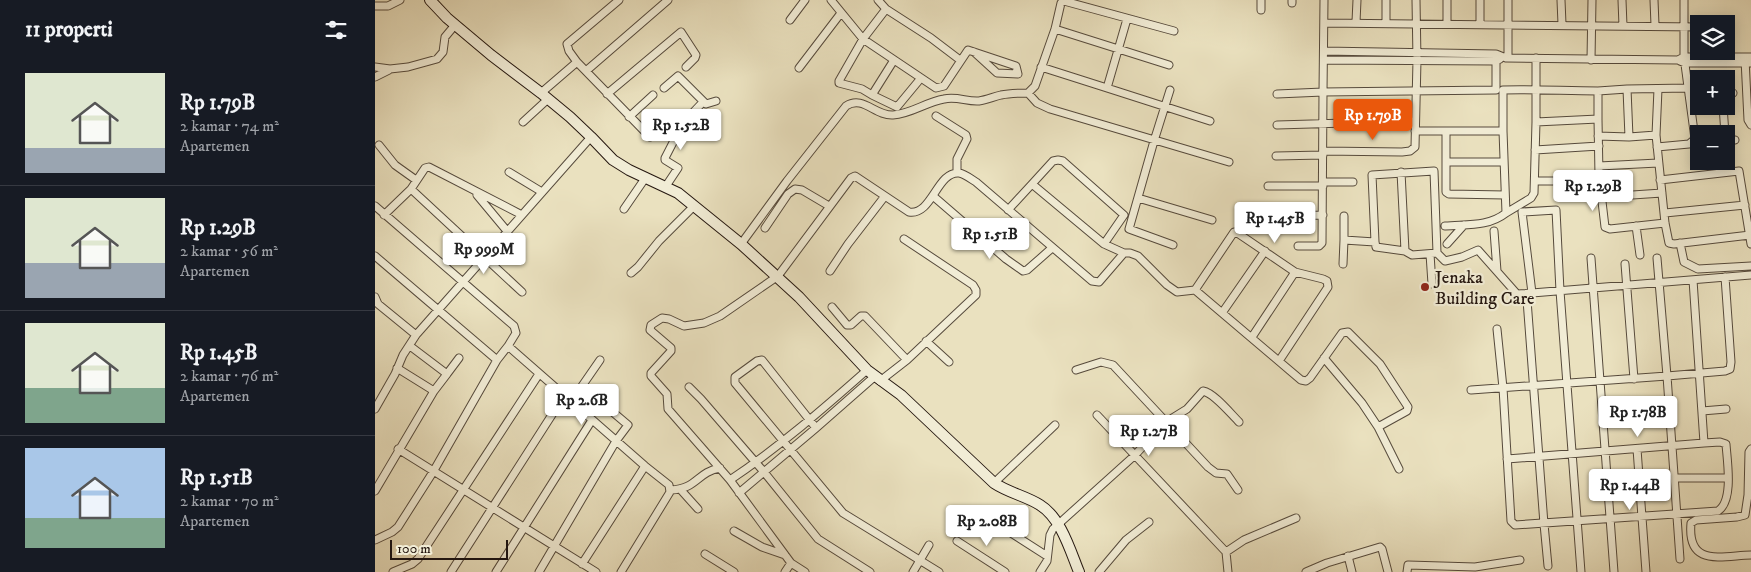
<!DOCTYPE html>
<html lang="id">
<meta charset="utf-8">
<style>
:root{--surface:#171b24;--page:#242831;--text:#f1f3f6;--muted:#9ea1a6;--line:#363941;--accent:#ea580c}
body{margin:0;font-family:"IM FELL DW Pica",serif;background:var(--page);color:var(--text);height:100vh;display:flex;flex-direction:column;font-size:19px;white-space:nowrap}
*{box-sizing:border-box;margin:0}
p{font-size:16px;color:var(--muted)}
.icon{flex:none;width:28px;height:28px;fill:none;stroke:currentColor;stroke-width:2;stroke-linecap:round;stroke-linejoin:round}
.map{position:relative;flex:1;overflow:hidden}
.panel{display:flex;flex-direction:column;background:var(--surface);width:375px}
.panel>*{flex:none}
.controls{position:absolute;left:1315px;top:15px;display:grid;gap:10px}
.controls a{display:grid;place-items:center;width:45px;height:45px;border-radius:0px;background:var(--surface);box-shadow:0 2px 12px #0003;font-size:25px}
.scale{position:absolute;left:15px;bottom:12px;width:118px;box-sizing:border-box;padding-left:5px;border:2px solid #251710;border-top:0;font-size:14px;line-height:18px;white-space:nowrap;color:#251710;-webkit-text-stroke:4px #f1ecd5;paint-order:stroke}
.price{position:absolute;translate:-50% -42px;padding:0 11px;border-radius:5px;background:#fff;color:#222;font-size:16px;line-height:32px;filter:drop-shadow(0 1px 2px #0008)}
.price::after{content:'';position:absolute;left:50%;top:30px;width:15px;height:11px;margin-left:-8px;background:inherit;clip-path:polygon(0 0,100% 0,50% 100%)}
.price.on{background:var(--accent);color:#fff}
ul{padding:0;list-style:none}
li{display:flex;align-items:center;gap:15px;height:125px;padding:0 25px}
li+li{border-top:1px solid var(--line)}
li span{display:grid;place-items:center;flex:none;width:140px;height:100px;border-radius:0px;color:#555}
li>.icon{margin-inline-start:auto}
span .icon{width:60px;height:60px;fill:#fffc;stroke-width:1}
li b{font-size:21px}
h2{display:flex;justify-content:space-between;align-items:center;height:60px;padding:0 25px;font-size:21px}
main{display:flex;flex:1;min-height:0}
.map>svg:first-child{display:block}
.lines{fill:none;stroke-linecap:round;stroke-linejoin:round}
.street-casing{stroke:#564a3c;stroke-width:9}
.secondary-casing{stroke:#251710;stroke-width:12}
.street{stroke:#f1ecd5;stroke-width:7}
.secondary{stroke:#f1ecd5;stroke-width:10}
.poi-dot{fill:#8f2418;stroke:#f1ecd5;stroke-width:2}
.labels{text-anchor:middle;stroke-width:4.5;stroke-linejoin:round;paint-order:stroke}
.poi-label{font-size:18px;fill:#251710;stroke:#f1ecd5;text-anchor:start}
</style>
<main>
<section class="panel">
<h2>11 properti<svg class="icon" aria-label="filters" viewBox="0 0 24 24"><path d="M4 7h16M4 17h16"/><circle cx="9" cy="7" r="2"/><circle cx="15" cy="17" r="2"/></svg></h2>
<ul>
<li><span style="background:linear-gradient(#dfe7d0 75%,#9aa5b1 0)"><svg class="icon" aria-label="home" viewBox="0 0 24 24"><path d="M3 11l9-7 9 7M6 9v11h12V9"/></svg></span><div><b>Rp 1.79B</b><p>2 kamar · 74 m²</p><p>Apartemen</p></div></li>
<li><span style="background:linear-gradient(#dfe7d0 65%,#9aa5b1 0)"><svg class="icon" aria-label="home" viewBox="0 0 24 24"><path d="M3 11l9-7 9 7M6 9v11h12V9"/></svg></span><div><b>Rp 1.29B</b><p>2 kamar · 56 m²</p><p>Apartemen</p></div></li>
<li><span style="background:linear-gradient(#dfe7d0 65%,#7fa58c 0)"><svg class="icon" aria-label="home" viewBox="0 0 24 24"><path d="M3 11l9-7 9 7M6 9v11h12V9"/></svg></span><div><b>Rp 1.45B</b><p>2 kamar · 76 m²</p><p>Apartemen</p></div></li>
<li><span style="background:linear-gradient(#a9c7e8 70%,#7fa58c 0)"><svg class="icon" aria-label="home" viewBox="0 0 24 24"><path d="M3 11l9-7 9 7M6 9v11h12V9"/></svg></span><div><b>Rp 1.51B</b><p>2 kamar · 70 m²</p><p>Apartemen</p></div></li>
</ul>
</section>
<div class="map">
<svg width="1376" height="572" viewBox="0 0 1376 572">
<rect width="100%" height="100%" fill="#eae1bf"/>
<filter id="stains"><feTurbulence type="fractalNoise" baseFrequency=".004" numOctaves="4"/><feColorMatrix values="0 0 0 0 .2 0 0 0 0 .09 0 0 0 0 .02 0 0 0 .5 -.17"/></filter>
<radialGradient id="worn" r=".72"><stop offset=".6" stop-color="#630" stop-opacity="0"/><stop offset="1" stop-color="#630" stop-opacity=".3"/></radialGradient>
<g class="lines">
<!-- street casing -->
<g class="street-casing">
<path id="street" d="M456,0L488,39L561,88L569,86L593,50L641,66L643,74L622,73L599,52
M503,0L511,9L556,38L585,60
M917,0V3
M1133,0V58
M1186,0L1187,24
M1247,0L1248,26
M1279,0L1280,25
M1309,0V57L1320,139L1324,143
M0,6H13L25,0
M886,10V0
M415,20L430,0
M981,22L982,0
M949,23L1324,27
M1011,23V0
M1072,23V0
M1105,24V0
M1351,25H1354
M680,29L794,65
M949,51L1121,54L1131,58L1303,60L1309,57H1376
M1370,59L1373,120L1376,125
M519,60L497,95L522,107L546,78
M949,60L1121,61L1125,59
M1216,60L1217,0
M1305,61L1310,63H1376
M202,62L194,51L192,44L244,0
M0,67L15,69L33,67L62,59L68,52L70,37L80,25
M666,67L732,88L752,19
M424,68L466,13
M211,71L293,0
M0,77L14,70
M289,88L303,76L331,104L341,101
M732,88L835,121
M1252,89L1313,88
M795,90L779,141L754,229L798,245
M1223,91L1252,89L1254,137L1281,135L1290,223L1294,243L1299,244L1375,235
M166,93L202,62L275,137L298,115
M653,93L662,103L675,109L854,162
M232,94L306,32L321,55L320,58L311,67
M902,94L948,92L949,0
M1351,94L1358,93
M497,95L487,89L464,83V81L488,39L511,9
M1314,95H1324
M1348,106L1350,134
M561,116L591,135L592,139L582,159V173
M254,117L278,95
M1223,119L1224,176L1230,227L1235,229L1290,223
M148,122L173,99
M902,125L1039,121
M1040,131H1128L1131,213C1113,227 1092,224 1070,226
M1128,131V90C1160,89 1191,91 1223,91V119L1161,122V58
M1281,135L1283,89
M1223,136L1254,137
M1351,141L1360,140
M4,145L20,165L41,180
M1282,147L1314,144L1320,139
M1160,150L1224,146
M948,151L1027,152L1035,151L1040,147L1042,60L1041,0
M901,156L948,155
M1071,162V131
M1128,162H1071V192L1074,194L1130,195
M1224,166L1283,163
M134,172L167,192
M1026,172L1030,251
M1285,180L1364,171L1376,244
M1160,181H1199L1224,176
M948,182H978
M291,186L303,168L290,160V158L308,123L328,102
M893,186H948
M102,195L132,231
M558,196L631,259L648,271L652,270L677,248
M1228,197L1287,193
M763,198L837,220
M0,206L139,326L141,333L133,346
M249,209L271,177
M633,210L657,184
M1131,213L1156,198L1159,193L1161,122
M1290,213L1370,205
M9,215L36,189
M888,216L948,215
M969,216V240L1000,242L1001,247L1030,251L1037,255L1062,253L1070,261L1087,257L1103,250L1142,294L1157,293L1147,212L1181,210L1185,291L1206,572
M1261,226L1265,255
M390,228L413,194L420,189L427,190L454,206
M1119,231L1122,271
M1000,242L997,175L1059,171L1062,253
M1305,243L1309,262L1323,269L1376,266
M366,244L412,181L471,106C488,95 500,116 518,115C536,114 551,102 569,99C582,96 592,102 604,101C611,100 618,97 626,95C635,93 644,93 653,93L660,86L680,29L686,3L689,1L799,31
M729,244L749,215L688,161L683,160L678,161L657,184L729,244L749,253H755L763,256L792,285L802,292L820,290L926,380L931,381L935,378L967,333L973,332L1005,364L1033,407L1032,411L1003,427L1024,469
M1072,244L1089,225
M923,246H944L947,243L948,92L1121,90V54
M1055,254L1057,284
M0,256L122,360
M1216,258L1239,572
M968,264L969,240
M1250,264L1259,379
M455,271L473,244L510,196
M256,273L263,267L284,241L319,206
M820,290L859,232H861L920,272L877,337
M147,292L36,189L50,168L54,167L147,215
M0,297L3,304L41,335
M457,307L472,325H476L486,316H490L532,360
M847,313L890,251
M1122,329L1128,388L1136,521L1140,525L1343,511C1359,501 1352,460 1351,444L1345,442L1329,443
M551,341L574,362
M949,358L987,403L1003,427
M904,361L953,287L952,281L948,279L920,272
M22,368L59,391
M701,370L726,362L738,365L833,467L841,473L852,474L863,490
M72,374L84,358
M505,381L532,360L601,295V290L598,285L529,239
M314,387L326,399L389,472L443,539L495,572
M1096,390L1292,376L1282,258
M0,409L20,374L28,355L41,335L216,137
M1327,411L1351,409
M722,415L851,552
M441,428L387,360L382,361L360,377V383L468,513L564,572
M23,449L221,572
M1262,449L1271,572
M1376,449L1374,452L1373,495L1370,515L1362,517L1321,520L1316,523C1312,567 1345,556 1376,555
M1132,459L1329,443L1318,280
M1299,478H1353
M355,480C404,447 448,409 492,370
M619,483L680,425
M305,489L323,509
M296,490C322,489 322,472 345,468
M0,491L59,391L72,374L35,346
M364,493L441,428L499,377
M611,517L672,556
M359,531L387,547L410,555
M0,540L17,532L23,527L58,472L122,360L133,346L270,466L294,485L295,492L246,572
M582,541L630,572
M330,554L359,572
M973,556L977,572
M1305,559L1292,376L1350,371L1355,369L1356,362L1350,277
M207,564L270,466
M1173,566L1169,524L1152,300L1157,293L1376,275
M18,572L37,564L43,559L164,374
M76,572L189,396
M121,572L217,420
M164,572L241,441L253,425L207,386L225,360
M410,572L416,563
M430,572L416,563L355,480L293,409L292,394L276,376V373L296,351V348L275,330L276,325L287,318L294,319L309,326L329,323L345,316L403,276L476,178L480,176L534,212C557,216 562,171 584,173C590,174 596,179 601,182L717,281L724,282L749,253
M538,572L554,545
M665,572L672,561L675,535L678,529L759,456L791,422L812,409L828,391C839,393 855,413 864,422
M724,572L751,540L774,522
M853,572L851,552L869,540L921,518
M931,572L952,563L1005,547L1007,549L1013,572
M1032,572L1033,565L1100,567L1145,560"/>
</g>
<!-- secondary casing -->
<g class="secondary-casing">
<path id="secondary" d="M55,0L72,18L116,55L166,93L195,117L216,137L238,160L254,170L303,193L366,244L424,297L492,370L526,395L619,483C634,493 651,496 665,505C686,518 695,550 704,572"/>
</g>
<!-- street -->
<use href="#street" class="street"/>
<!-- secondary -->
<use href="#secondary" class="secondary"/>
</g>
<!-- markers -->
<circle class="poi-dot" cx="1050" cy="287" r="5"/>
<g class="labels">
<!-- poi labels -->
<g class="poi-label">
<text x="1060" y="283">Jenaka<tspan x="1060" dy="21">Building Care</tspan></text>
</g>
</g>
<rect width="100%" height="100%" filter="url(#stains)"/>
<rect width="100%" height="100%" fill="url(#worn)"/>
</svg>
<div class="controls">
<a><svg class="icon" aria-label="layers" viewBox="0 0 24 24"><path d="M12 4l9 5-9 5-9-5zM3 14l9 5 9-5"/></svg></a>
<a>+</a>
<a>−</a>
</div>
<div class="scale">100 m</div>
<b class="price on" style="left:998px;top:141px">Rp 1.79B</b>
<b class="price" style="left:306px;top:151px">Rp 1.52B</b>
<b class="price" style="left:1218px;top:212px">Rp 1.29B</b>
<b class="price" style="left:900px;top:244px">Rp 1.45B</b>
<b class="price" style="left:615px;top:260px">Rp 1.51B</b>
<b class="price" style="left:109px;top:275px">Rp 999M</b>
<b class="price" style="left:207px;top:426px">Rp 2.6B</b>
<b class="price" style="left:1263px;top:438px">Rp 1.78B</b>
<b class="price" style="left:774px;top:457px">Rp 1.27B</b>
<b class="price" style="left:1255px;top:511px">Rp 1.44B</b>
<b class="price" style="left:612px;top:547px">Rp 2.08B</b>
</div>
</main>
